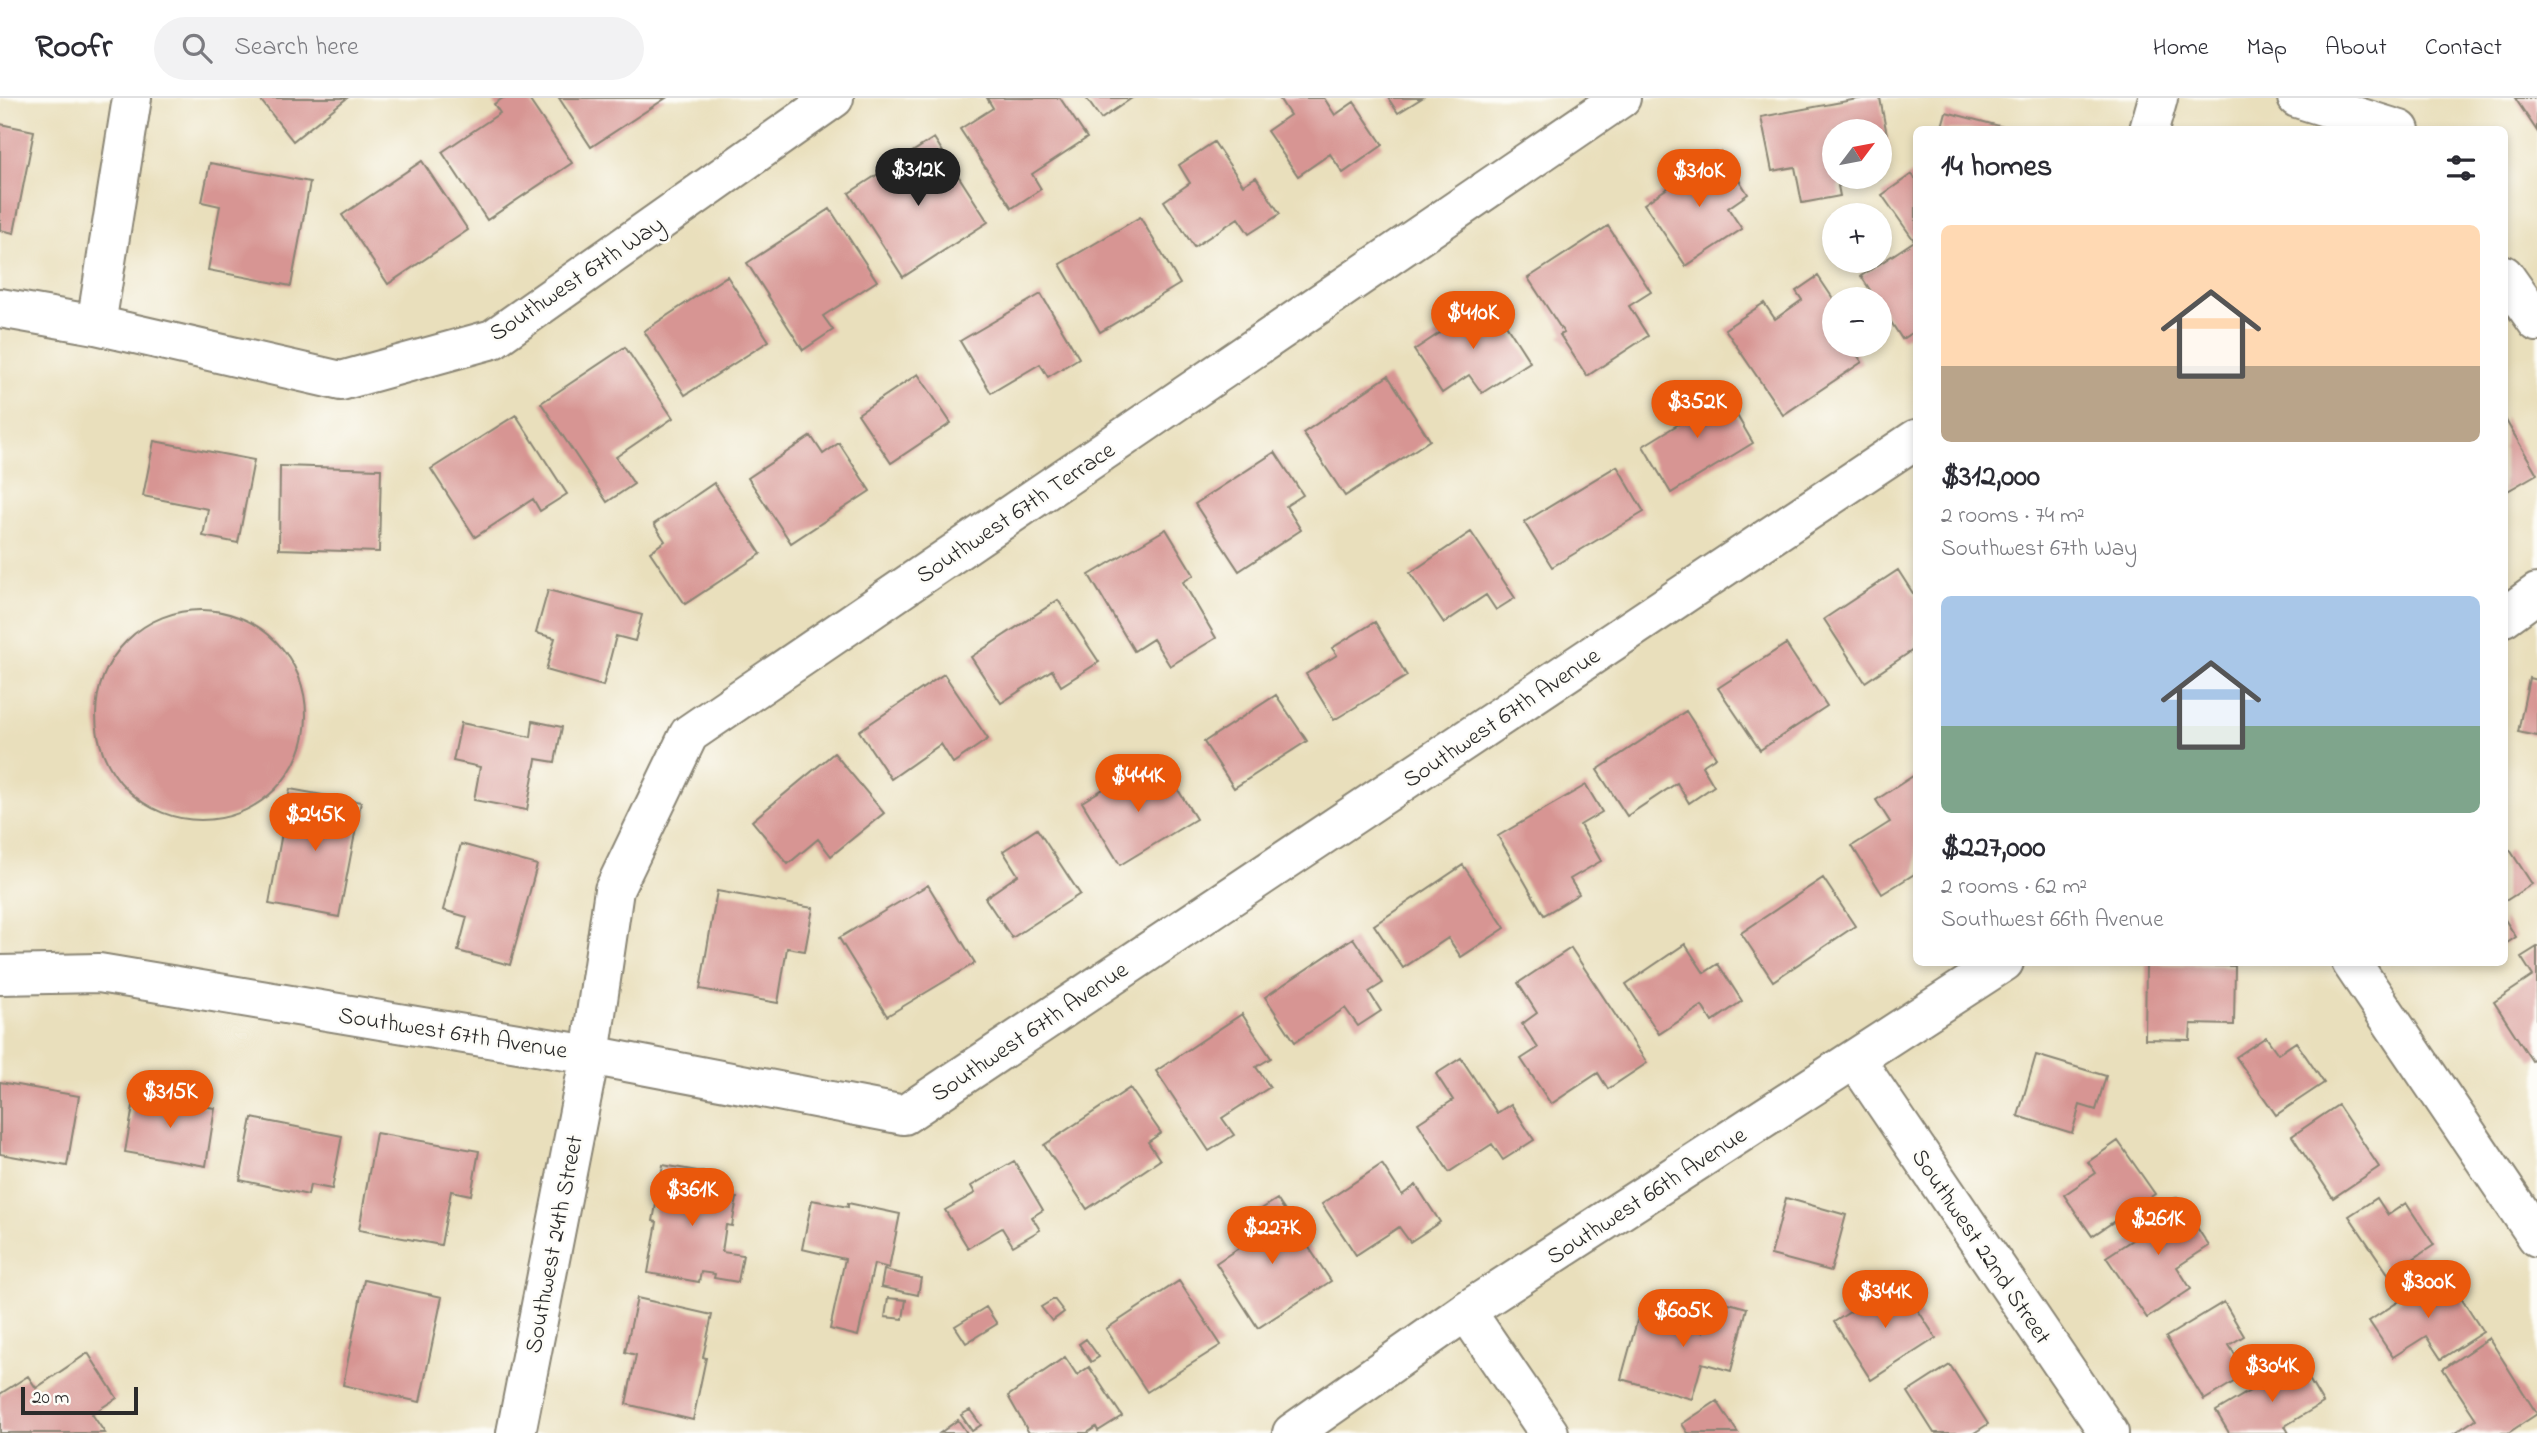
<!DOCTYPE html>
<meta charset="utf-8">
<style>
:root{--surface:#fff;--page:#f2f2f3;--text:#2b2b33;--muted:#7c7c81;--line:#e1e1e2;--accent:#ea580c}
body{margin:0;font-family:"Indie Flower",sans-serif;background:var(--page);color:var(--text);height:100vh;display:flex;flex-direction:column;font-size:26px;white-space:nowrap}
*{box-sizing:border-box;margin:0}
p{font-size:23px;color:var(--muted)}
.icon{flex:none;width:38px;height:38px;fill:none;stroke:currentColor;stroke-width:2;stroke-linecap:round;stroke-linejoin:round}
.map{position:relative;flex:1;overflow:hidden}
.side{position:absolute;left:1913px;top:28px;width:595px;height:840px;display:flex;flex-direction:column;background:var(--surface);border-radius:10px;box-shadow:0 4px 10px #0003}
.side>*{flex:none}
.needle{width:46px;rotate:58deg}
.tools{position:absolute;left:1822px;top:21px;display:grid;gap:14px}
.tools a{display:grid;place-items:center;width:70px;height:70px;border-radius:50%;background:var(--surface);box-shadow:0 4px 10px #0003;font-size:35px}
.scale{position:absolute;left:21px;bottom:18px;width:117px;box-sizing:border-box;padding-left:7px;border:4px solid #2b2b2b;border-top:0;font-size:19px;line-height:24px;white-space:nowrap;color:#2b2b2b;-webkit-text-stroke:5px #fdfcf7;paint-order:stroke}
.price{position:absolute;translate:-50% -60px;padding:0 16px;border-radius:24px;background:var(--accent);color:#fff;font-size:23px;line-height:46px;filter:drop-shadow(0 2px 4px #0008)}
.price::after{content:'';position:absolute;left:50%;top:42px;width:21px;height:16px;margin-left:-10px;background:inherit;clip-path:polygon(0 0,100% 0,50% 100%)}
.price.selected{background:#222;color:#fff}
ul{padding:0;list-style:none}
li{display:grid;align-content:center;gap:14px;height:371px;padding:0 28px}
li span{display:grid;place-items:center;height:217px;border-radius:10px;color:#555}
li>.icon{margin-inline-start:auto}
span .icon{width:126px;height:126px;fill:#fffc;stroke-width:1}
li b{font-size:30px}
h2{display:flex;justify-content:space-between;align-items:center;height:84px;padding:0 28px;font-size:30px}
header{display:flex;align-items:center;gap:42px;box-sizing:border-box;height:98px;padding:0 35px;background:var(--surface);border-bottom:2px solid var(--line)}
header strong{font-size:33px}
nav{display:flex;gap:38px;margin-inline-start:auto;font-size:24px}
.search{width:490px;height:63px;background:var(--page);display:flex;align-items:center;gap:18px;box-sizing:border-box;padding:0 24px;border-radius:38px;color:var(--muted);font-size:26px}
.map>svg:first-child{display:block}
.building{fill:#d79593}
.lines{fill:none;stroke-linecap:round;stroke-linejoin:round}
.minor-casing{stroke:#8a8574;stroke-width:42}
.minor{stroke:#fff;stroke-width:38}
.labels{text-anchor:middle;stroke-width:5;stroke-linejoin:round;paint-order:stroke}
.street-label{font-size:24px;fill:#2b2b2b;stroke:#fdfcf7}
</style>
<header>
<strong>Roofr</strong>
<div class="search"><svg class="icon" aria-label="search" viewBox="0 0 24 24"><circle cx="10" cy="10" r="6"/><path d="M15 15l6 6"/></svg>Search here</div>
<nav><a>Home</a><a>Map</a><a>About</a><a>Contact</a></nav>
</header>
<div class="map">
<svg width="2537" height="1335" viewBox="0 0 2537 1335">
<rect width="100%" height="100%" fill="#fdfcf7"/>
<filter id="ink" filterUnits="userSpaceOnUse"><feTurbulence type="fractalNoise" baseFrequency=".0143" numOctaves="2"/><feDisplacementMap in="SourceGraphic" scale="14" xChannelSelector="R" yChannelSelector="G"/><feConvolveMatrix kernelMatrix="1 2 1 2 8 2 1 2 1" color-interpolation-filters="sRGB"/></filter>
<filter id="wash" filterUnits="userSpaceOnUse"><feTurbulence type="fractalNoise" baseFrequency=".00686" numOctaves="4" result="noise"/><feDisplacementMap in="SourceGraphic" scale="28" xChannelSelector="R" yChannelSelector="G"/><feGaussianBlur stdDeviation="1.57" result="paint"/><feColorMatrix in="noise" values="0 0 0 0 0 0 0 0 0 0 0 0 0 0 0 0 0 1.4 0 .05"/><feComposite in="paint" operator="in"/></filter>
<g filter="url(#wash)">
<rect width="100%" height="100%" fill="#e9dfbc"/>
<g id="blocks">
<!-- building -->
<path class="building" d="M259,0H347L293,43Z
M503,0H528L572,65L487,122L442,54L500,15L494,6Z
M559,0H666L591,49Z
M987,0H1060L1087,40L1032,76L1041,91L1012,110L960,31L993,10Z
M1086,0H1132L1101,21Z
M1279,0H1324L1335,17L1354,4L1383,47L1343,75L1330,56L1298,78L1267,33L1290,17Z
M1388,0H1422L1398,15Z
M1863,0H1880L1890,53L1880,55V33H1834V79L1881,80L1838,88L1840,98L1802,105L1795,69L1772,73L1761,19Z
M2515,0H2537V33Z
M1946,14L2011,31V32H1941Z
M0,26L34,33L14,135L0,132Z
M934,40L988,124L903,179L849,95Z
M1214,44L1243,87L1256,79L1280,116L1249,136L1238,120L1194,149L1164,103L1190,85L1179,67Z
M1721,54L1748,96L1728,110L1742,131L1686,168L1644,106Z
M422,63L468,132L388,186L342,117Z
M210,65L310,84L291,188L208,172L220,108L202,104Z
M1912,76L1916,82V139L1913,141L1882,97Z
M830,111L877,183L823,218L833,232L803,252L747,165Z
M1140,119L1180,186L1100,234L1060,166Z
M1608,128L1651,194L1629,208L1648,238L1587,278L1560,237L1564,235L1528,180Z
M1916,142V232L1902,241L1880,207V201H1876L1861,178Z
M727,178L769,243L685,297L644,233Z
M1818,178L1834,202V247H1850L1862,264L1783,317L1725,231L1764,205L1775,221L1802,202L1796,193Z
M1041,196L1079,260L1048,279L1040,266L991,295L960,243Z
M1490,202L1530,264L1482,295L1469,277L1442,295L1414,252Z
M625,249L673,320L616,359L634,386L607,404L541,305Z
M918,276L951,325L891,365L858,316Z
M1388,278L1430,342L1345,398L1303,335Z
M1692,290L1704,310L1725,297L1753,345L1671,395L1643,348L1679,326L1667,305Z
M516,317L567,396L540,413L533,401L475,439L431,371Z
M2504,319L2537,376L2504,395Z
M811,338L823,356L839,345L870,393L791,445L748,380Z
M154,343L254,362L238,445L203,438L208,411L143,398Z
M1275,354L1303,397L1286,408L1301,432L1239,473L1195,406Z
M280,368L381,371L379,454L279,451Z
M1617,368L1644,414L1552,469L1524,424Z
M714,385L761,456L685,506L650,454L665,443L654,426Z
M1166,431L1194,477L1183,484L1216,540L1170,568L1153,541L1134,553L1089,477Z
M1471,434L1515,500L1496,512L1486,497L1444,525L1410,475Z
M1898,472L1916,500V550L1865,584L1824,521Z
M548,492L642,517L635,543L616,538L603,588L546,572L555,540L536,535Z
M1058,502L1099,564L1061,588L1052,572L1001,605L971,559Z
M96 617a105 105 0 1 1 210 0a105 105 0 1 1-210 0Z
M1375,524L1407,578L1334,622L1306,576L1337,557L1332,550Z
M1786,546L1827,608L1760,652L1718,590Z
M944,576L988,641L953,665L941,646L891,681L859,633Z
M2529,580L2537,582V638L2518,634Z
M1276,597L1307,643L1234,690L1204,644Z
M1686,613L1716,659L1702,668L1714,688L1689,705L1677,685L1627,718L1597,672Z
M533,623L562,629L555,664L536,661L527,712L474,702L480,669L453,663L461,625L531,639Z
M834,655L884,715L831,758L818,741L788,766L752,723Z
M1136,671L1146,687L1167,674L1196,721L1120,767L1082,704Z
M1916,676V775L1882,796L1852,748L1890,724L1876,702Z
M1586,687L1602,714L1580,727L1601,763L1570,781L1579,796L1544,817L1498,738Z
M290,691L361,704L339,819L269,806Z
M1037,731L1080,796L1012,840L985,800L1018,777L1003,753Z
M461,746L537,767L510,867L458,853L467,819L443,812Z
M2510,752L2532,786L2504,804V755Z
M1463,767L1505,830L1461,859L1448,840L1403,870L1374,827Z
M1823,780L1855,828L1773,883L1741,835Z
M928,787L975,865L887,918L839,840Z
M717,793L813,810L805,853L787,850L778,905L700,891Z
M2504,820L2516,839L2504,847Z
M1353,840L1383,885L1369,894L1381,913L1358,928L1345,910L1295,944L1265,899Z
M1685,846L1704,875L1718,866L1742,903L1712,924L1702,908L1659,936L1626,886Z
M2537,849V960L2532,963L2494,904L2533,878L2521,859Z
M1571,850L1647,965L1608,991L1598,975L1551,1006L1521,961L1538,950L1522,926L1537,915L1518,885Z
M2146,866L2235,868L2234,927L2191,926L2190,942L2145,941Z
M1242,916L1271,960L1256,969L1270,989L1222,1020L1234,1037L1209,1053L1156,973Z
M2266,939L2278,956L2296,944L2324,985L2276,1017L2236,959Z
M2036,957L2106,978L2096,1012L2080,1007L2072,1035L2018,1018Z
M1461,960L1497,1015L1511,1006L1534,1042L1503,1062L1492,1046L1449,1074L1418,1025L1453,1002L1436,976Z
M0,984L79,998L67,1068L0,1056Z
M1130,990L1161,1035L1148,1044L1160,1062L1087,1111L1044,1047Z
M135,997L215,1010L206,1068L125,1054Z
M2338,1007L2379,1069L2333,1100L2292,1038Z
M252,1020L342,1038L332,1091L310,1087L308,1097L240,1082Z
M376,1035L479,1053L471,1097L451,1093L441,1147L359,1132Z
M2118,1043L2155,1096L2092,1138L2064,1097L2096,1075L2088,1064Z
M1014,1063L1043,1112L1032,1119L1040,1132L1013,1148L1002,1130L968,1150L945,1112L975,1095L971,1088Z
M1382,1066L1402,1097L1416,1087L1440,1124L1410,1144L1399,1129L1356,1157L1322,1106Z
M663,1067L715,1076L712,1095L737,1100L732,1128L726,1127L722,1154L743,1157L738,1184L714,1180L715,1176L701,1174L699,1184L648,1175L657,1124L653,1123Z
M2177,1099L2209,1148L2177,1169L2191,1191L2147,1220L2106,1159L2132,1142L2126,1133Z
M1786,1100L1846,1117L1831,1173L1771,1157Z
M2377,1100L2388,1117L2406,1105L2434,1147L2389,1177L2349,1118Z
M1277,1101L1331,1183L1258,1230L1216,1165L1249,1143L1238,1126Z
M812,1102L848,1109V1105L900,1116L889,1170L874,1166L858,1238L830,1231L845,1161L802,1151Z
M884,1172L921,1180L918,1197L881,1189Z
M2444,1174L2483,1234L2441,1261L2426,1238L2393,1259L2369,1223Z
M364,1182L442,1199L420,1304L343,1287Z
M1179,1183L1221,1247L1147,1294L1106,1231Z
M1899,1183L1936,1240L1871,1282L1834,1224Z
M637,1200L712,1217L703,1259L706,1260L693,1322L626,1306L636,1257L625,1254Z
M888,1200L906,1202L903,1221L885,1219Z
M1711,1200L1747,1210L1731,1273L1702,1265L1692,1301L1621,1281L1639,1216L1703,1234Z
M1054,1201L1064,1214L1052,1223L1041,1209Z
M2224,1204L2244,1238L2229,1247L2247,1276L2204,1302L2166,1239Z
M986,1209L997,1226L966,1245L955,1228Z
M2489,1240L2537,1316L2508,1335H2455L2476,1321L2443,1271Z
M1086,1241L1099,1259L1091,1264L1079,1246Z
M88,1255L117,1300L92,1316L105,1335H0V1296L28,1278L36,1290Z
M1065,1259L1077,1277L1089,1269L1122,1318L1098,1333L1096,1329L1087,1335H1029L1008,1298Z
M2299,1264L2323,1305L2285,1328L2289,1335H2229L2216,1313Z
M1950,1267L1988,1326L1974,1335H1934L1908,1294Z
M1717,1303L1738,1335H1688L1682,1326Z
M970,1312L981,1327L972,1333L961,1317Z
M958,1322L967,1335H940Z"/>
</g>
</g>
<g filter="url(#ink)">
<use href="#blocks" fill-opacity="0" stroke="#8a8574" stroke-width="2"/>
<g class="lines">
<!-- minor casing -->
<g class="minor-casing">
<path id="minor" d="M2297,0L2400,32
M2149,32L2158,0
M2504,177L2537,224
M0,210L96,227L341,283L493,241L834,0
M96,227L132,0
M2504,519L2537,495
M2351,864L2537,1139
M0,877L99,875L590,957L904,1017L1916,341
M1855,961L2109,1335
M1466,1213L1549,1335
M516,1335L590,957L614,792L689,636L1621,0
M1292,1335L1466,1213L2004,864"/>
</g>
<!-- minor -->
<use href="#minor" class="minor"/>
</g>
</g>
<g class="labels">
<!-- street labels -->
<g class="street-label">
<text transform="translate(576 180) rotate(-34)" y="8">Southwest 67th Way</text>
<text transform="translate(1015 414) rotate(-34)" y="8">Southwest 67th Terrace</text>
<text transform="translate(1501 619) rotate(-34)" y="8">Southwest 67th Avenue</text>
<text transform="translate(1029 933) rotate(-34)" y="8">Southwest 67th Avenue</text>
<text transform="translate(453 934) rotate(9)" y="8">Southwest 67th Avenue</text>
<text transform="translate(1646 1097) rotate(-33)" y="8">Southwest 66th Avenue</text>
<text transform="translate(553 1146) rotate(-79)" y="8">Southwest 24th Street</text>
<text transform="translate(1982 1148) rotate(56)" y="8">Southwest 22nd Street</text>
</g>
</g>
</svg>
<div class="tools">
<a><svg class="needle" viewBox="-14 -14 28 28"><path d="M0-13l5 13h-10z" fill="#e53935"/><path d="M0 13l5-13h-10z" fill="#7c7c81"/></svg></a>
<a>+</a>
<a>−</a>
</div>
<div class="scale">20 m</div>
<b class="price selected" style="left:918px;top:110px">$312K</b>
<b class="price" style="left:1699px;top:111px">$310K</b>
<b class="price" style="left:1473px;top:253px">$410K</b>
<b class="price" style="left:1697px;top:342px">$352K</b>
<b class="price" style="left:1138px;top:716px">$444K</b>
<b class="price" style="left:315px;top:755px">$245K</b>
<b class="price" style="left:170px;top:1032px">$315K</b>
<b class="price" style="left:692px;top:1130px">$361K</b>
<b class="price" style="left:2158px;top:1159px">$261K</b>
<b class="price" style="left:1272px;top:1168px">$227K</b>
<b class="price" style="left:2428px;top:1222px">$300K</b>
<b class="price" style="left:1885px;top:1232px">$344K</b>
<b class="price" style="left:1683px;top:1251px">$605K</b>
<b class="price" style="left:2272px;top:1306px">$304K</b>
<section class="side">
<h2>14 homes<svg class="icon" aria-label="filters" viewBox="0 0 24 24"><path d="M4 7h16M4 17h16"/><circle cx="9" cy="7" r="2"/><circle cx="15" cy="17" r="2"/></svg></h2>
<ul>
<li><span style="background:linear-gradient(#ffd9b3 65%,#b9a48a 0)"><svg class="icon" aria-label="home" viewBox="0 0 24 24"><path d="M3 11l9-7 9 7M6 9v11h12V9"/></svg></span><div><b>$312,000</b><p>2 rooms · 74 m²</p><p>Southwest 67th Way</p></div></li>
<li><span style="background:linear-gradient(#a9c7e8 60%,#7fa58c 0)"><svg class="icon" aria-label="home" viewBox="0 0 24 24"><path d="M3 11l9-7 9 7M6 9v11h12V9"/></svg></span><div><b>$227,000</b><p>2 rooms · 62 m²</p><p>Southwest 66th Avenue</p></div></li>
</ul>
</section>
</div>
